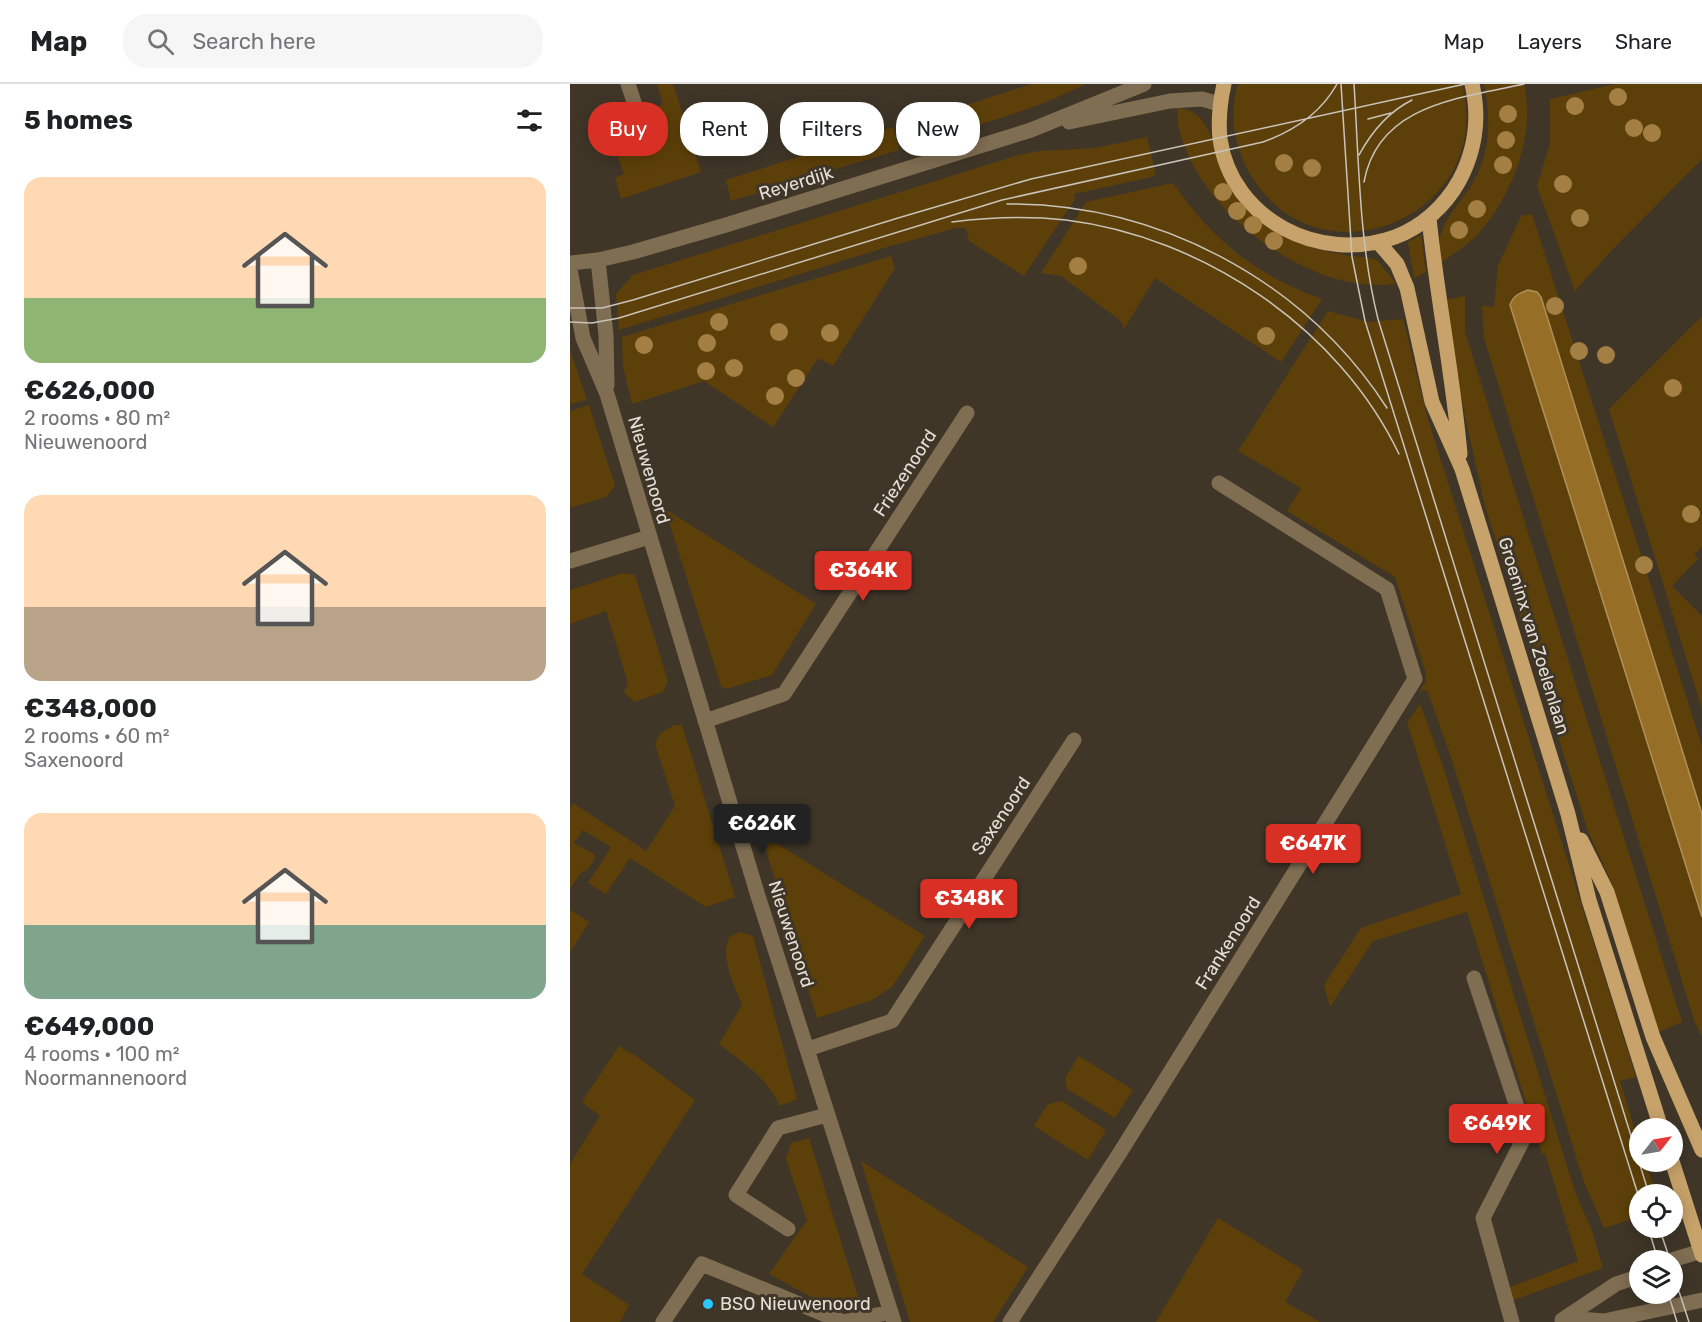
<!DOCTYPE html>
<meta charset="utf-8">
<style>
:root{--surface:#fff;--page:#f6f6f6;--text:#202124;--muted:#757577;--line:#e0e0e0;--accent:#d93025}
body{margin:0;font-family:Rubik,sans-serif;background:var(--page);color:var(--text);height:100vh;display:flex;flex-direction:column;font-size:22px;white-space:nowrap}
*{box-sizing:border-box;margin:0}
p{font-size:20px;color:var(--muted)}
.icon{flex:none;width:33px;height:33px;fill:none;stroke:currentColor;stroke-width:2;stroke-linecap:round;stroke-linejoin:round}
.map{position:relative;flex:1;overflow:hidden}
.details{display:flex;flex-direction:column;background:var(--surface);width:570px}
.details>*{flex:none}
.guide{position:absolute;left:18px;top:18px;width:570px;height:54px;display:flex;gap:12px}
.needle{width:39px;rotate:59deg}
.fabs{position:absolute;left:1059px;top:1034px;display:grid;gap:12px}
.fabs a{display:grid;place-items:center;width:54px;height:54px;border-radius:50%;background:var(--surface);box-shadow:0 3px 15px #0003;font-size:30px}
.price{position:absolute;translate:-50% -51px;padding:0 14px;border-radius:6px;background:var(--accent);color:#fff;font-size:20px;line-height:39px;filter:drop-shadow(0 2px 3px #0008)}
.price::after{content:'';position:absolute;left:50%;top:36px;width:18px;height:14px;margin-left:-9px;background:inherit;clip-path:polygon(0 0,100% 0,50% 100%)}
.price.active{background:#222;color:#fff}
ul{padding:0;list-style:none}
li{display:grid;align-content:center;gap:12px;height:318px;padding:0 24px}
li span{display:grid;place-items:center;height:186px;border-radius:18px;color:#555}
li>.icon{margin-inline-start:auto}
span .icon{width:108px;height:108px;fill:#fffc;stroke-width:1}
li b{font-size:26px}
h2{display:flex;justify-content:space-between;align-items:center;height:72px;padding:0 24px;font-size:26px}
.tag{padding:0 21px;border-radius:24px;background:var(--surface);box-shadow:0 3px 15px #0003;font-size:21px;line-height:54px}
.tag.active{background:var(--accent);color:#fff}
header{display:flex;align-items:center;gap:36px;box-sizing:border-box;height:84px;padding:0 30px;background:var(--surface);border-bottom:2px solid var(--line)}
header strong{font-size:28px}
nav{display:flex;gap:33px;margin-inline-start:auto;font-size:21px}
.search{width:420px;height:54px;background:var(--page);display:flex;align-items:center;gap:15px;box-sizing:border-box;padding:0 21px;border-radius:24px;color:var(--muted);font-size:22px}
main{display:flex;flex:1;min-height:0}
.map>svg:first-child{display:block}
.green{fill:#5d4009}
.water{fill:#976e26;stroke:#af905b;stroke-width:1.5}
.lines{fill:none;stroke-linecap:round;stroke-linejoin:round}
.minor{stroke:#806e53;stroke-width:15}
.major{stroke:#c7a26a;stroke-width:15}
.tram{stroke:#c9c3ba;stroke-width:1.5}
.tree{fill:#a37f44}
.poi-dot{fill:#28c8ff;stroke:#3f3628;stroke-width:2}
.labels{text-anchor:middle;stroke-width:6;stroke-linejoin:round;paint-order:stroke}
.street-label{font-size:18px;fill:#e6e0d8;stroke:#3f3628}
.poi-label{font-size:18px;fill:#e6e0d8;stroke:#3f3628;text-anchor:start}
</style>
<header>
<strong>Map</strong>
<div class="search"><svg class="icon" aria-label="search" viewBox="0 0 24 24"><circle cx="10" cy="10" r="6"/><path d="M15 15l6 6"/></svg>Search here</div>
<nav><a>Map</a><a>Layers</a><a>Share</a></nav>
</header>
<main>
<section class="details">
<h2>5 homes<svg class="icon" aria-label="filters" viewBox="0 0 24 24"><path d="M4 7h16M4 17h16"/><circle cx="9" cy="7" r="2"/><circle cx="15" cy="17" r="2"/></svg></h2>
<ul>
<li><span style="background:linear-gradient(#ffd9b3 65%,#8fb573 0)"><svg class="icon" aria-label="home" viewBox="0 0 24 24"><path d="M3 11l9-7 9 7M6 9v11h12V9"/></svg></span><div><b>€626,000</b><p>2 rooms · 80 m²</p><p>Nieuwenoord</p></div></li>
<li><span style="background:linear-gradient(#ffd9b3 60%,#b9a48a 0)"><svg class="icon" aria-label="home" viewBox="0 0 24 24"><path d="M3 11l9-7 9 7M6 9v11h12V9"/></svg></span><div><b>€348,000</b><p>2 rooms · 60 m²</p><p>Saxenoord</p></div></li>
<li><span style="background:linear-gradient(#ffd9b3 60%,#7fa58c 0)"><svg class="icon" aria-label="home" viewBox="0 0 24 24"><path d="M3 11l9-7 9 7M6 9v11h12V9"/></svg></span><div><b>€649,000</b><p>4 rooms · 100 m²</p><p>Noormannenoord</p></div></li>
</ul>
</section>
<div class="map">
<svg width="1132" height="1238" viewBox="0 0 1132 1238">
<rect width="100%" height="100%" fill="#3f3628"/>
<!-- green -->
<path class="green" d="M87,0H103L131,88L51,115L45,94L54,90L36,39L93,20Z
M461,0H515C472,23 423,36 376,51L369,30Z
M668,0H892C927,133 746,207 679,88C664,62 659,29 668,0Z
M914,0H954C966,51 942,112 908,150C898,161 883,169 871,179C871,171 869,163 870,155C874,131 897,113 907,91C921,62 920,31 914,0Z
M1045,0H1132V75L1042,166L1005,207L967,102L980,60V15Z
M608,24C636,27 640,51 648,73C653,88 662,106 671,118C698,152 734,164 775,171C786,173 796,172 807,176L825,198L823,200C747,210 654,143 621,77C614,62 605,40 608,24Z
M323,43L329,66L161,117L156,96Z
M577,53L586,92L504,110L505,115L454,192L399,157L396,144H386L317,163L49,246L46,210L63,191L449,71L469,67L525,64Z
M603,99C644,157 685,191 752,215L711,278L585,194L554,245L551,237L491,192L471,189L516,118Z
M962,130L1132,662V730L971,213L967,208L942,215L940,221L1132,833V952L1125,939L914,254L912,222L924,223L928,182L951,132Z
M851,151L856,188L844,194L838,158Z
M321,172L325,184L263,282L248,274L203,343L134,297L62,320L53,282L52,253Z
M895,212V248L1112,938L1088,948L1041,797L1018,747L915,422L884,281L875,216Z
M758,227L798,238L833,235L857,332L1066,993L1050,997L1069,1059L1070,1077H1075L1086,1110H1070L1069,1133L1034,1144L1014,1098L881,673L857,606L849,607L856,598L855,586L825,493L717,427L731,404L668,367Z
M1132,232V463L1124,470L1128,475L1102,502L1132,532V625L1039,325Z
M0,266L17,316L0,320Z
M19,321L45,402L36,413L0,424V327Z
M95,425L246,520L202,591L156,605L151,602Z
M53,489L65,491L98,597L93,608L64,618L54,608L58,599L36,527L0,540V506Z
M850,620L872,679L1005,1108L1022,1147L1033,1184L941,1217L938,1204L1008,1177L975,1069L972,1070L897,828L803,857L760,923L754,901L791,844L891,810L837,638Z
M104,641H112L165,813L136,823L60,774L36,810L18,799L41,763L13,746L4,759L24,770L25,774L17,787H12L0,805V724L3,719L76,767L105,722L85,660L91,649Z
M191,750L355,852L322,903L302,916L247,934Z
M0,826L19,838L0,868Z
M170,848L183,852L227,1015L210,1022C197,994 173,978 149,960L172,921C164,900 150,875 159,853Z
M49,962L66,972L125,1016L12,1190L59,1221L50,1238H0V1080L30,1032L12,1018Z
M509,972L563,1006L545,1034L497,1005L495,994Z
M492,1017L536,1046L518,1076L464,1042L478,1020Z
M239,1054L290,1219L271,1225L260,1223L199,1190L237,1136L216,1075L221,1059Z
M291,1077L458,1183L423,1238H340Z
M648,1134L733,1186L715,1218L750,1238H586Z"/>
<!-- water -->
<path class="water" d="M958,206L967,208L971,213L1132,730V833L940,221C943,212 949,209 958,206Z"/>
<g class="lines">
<!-- minor -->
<path class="minor" d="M58,0L65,21
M499,38L600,17L632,15L649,20
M28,176L36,251L37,301
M0,179L28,176L63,168L156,141L461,46L574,0
M0,186L13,254L37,310L188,812L324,1238
M0,477L79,453
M135,637L214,610L397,329
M904,894L956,1050L913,1134L942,1238
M238,965L322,937L504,656
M218,1145L166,1111L208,1044L257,1031
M1102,1176L1132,1167
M996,1234L1034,1237L1132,1216
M992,1236L1046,1200L1070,1192
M93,1238L132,1180L273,1238L321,1228
M440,1238L551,1067L845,595L817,505L649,399"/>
<!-- major -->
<path class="major" d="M654,0C650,18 648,36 650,55C662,136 750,180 825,153C852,143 875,122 889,97C905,67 910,34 902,0
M859,134C867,213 883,291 890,370
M809,159L827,180L837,204L862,318L892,385L998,730L1019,816L1091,1044
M1011,756L1037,808L1083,953L1132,1066
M1102,1077L1132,1171"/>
<!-- tram -->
<path class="tram" d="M771,0L782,173L795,237L1070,1117
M784,0C789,79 789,159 808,235L1079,1110
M798,35L821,29
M789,71C802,47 818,28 842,16
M794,98C808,20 891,14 954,0
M437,120C588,119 734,196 817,324
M382,138C420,133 458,132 496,136C633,153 769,244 829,370
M0,224H32L63,216L328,134L461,95L895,0
M0,238L22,239L49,234L432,116L693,58C724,47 751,29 767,0
M1078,1143L1088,1176
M1089,1143L1100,1176
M1102,1186L1119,1238
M1098,1209L1107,1238"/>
</g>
<!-- trees -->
<g class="tree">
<circle cx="1048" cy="13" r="9"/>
<circle cx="1005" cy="22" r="9"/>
<circle cx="938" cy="30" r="9"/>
<circle cx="1064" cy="44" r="9"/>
<circle cx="1082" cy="49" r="9"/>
<circle cx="936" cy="56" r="9"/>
<circle cx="714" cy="79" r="9"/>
<circle cx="933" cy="81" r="9"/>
<circle cx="742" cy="84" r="9"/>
<circle cx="993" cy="100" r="9"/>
<circle cx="653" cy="108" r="9"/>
<circle cx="907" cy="125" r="9"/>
<circle cx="667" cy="127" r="9"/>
<circle cx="1010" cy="134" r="9"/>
<circle cx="683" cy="141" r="9"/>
<circle cx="889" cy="146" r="9"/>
<circle cx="704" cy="157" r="9"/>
<circle cx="508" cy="182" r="9"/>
<circle cx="985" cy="222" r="9"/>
<circle cx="149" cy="238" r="9"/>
<circle cx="209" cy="248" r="9"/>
<circle cx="260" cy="249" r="9"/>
<circle cx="696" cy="252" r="9"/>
<circle cx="137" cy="259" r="9"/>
<circle cx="74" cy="261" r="9"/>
<circle cx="1009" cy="267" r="9"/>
<circle cx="1036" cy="271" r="9"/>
<circle cx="164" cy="284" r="9"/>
<circle cx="136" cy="287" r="9"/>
<circle cx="226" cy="294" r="9"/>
<circle cx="1103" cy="304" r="9"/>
<circle cx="205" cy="312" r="9"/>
<circle cx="1121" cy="430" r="9"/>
<circle cx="1074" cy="481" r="9"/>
</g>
<!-- markers -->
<circle class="poi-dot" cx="138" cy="1220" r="6"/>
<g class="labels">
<!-- street labels -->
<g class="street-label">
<text transform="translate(226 99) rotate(-17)" y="6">Reyerdijk</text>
<text transform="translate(79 386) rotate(74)" y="6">Nieuwenoord</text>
<text transform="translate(335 389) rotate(-57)" y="6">Friezenoord</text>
<text transform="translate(964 552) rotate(73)" y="6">Groeninx van Zoelenlaan</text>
<text transform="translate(431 732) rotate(-56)" y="6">Saxenoord</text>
<text transform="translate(221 850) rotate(72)" y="6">Nieuwenoord</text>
<text transform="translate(658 859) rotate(-58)" y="6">Frankenoord</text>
</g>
<!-- poi labels -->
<g class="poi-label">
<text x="150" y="1226">BSO Nieuwenoord</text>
</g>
</g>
</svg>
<div class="fabs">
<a><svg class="needle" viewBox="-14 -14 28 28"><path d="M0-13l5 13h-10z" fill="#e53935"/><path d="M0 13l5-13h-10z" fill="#757577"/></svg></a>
<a><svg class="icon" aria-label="locate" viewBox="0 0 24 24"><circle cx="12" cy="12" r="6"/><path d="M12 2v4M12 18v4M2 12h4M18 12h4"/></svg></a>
<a><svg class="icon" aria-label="layers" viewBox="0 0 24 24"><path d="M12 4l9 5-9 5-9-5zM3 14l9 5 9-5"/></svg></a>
</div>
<b class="price" style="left:293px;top:518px">€364K</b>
<b class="price active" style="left:192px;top:771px">€626K</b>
<b class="price" style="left:743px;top:791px">€647K</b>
<b class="price" style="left:399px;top:846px">€348K</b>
<b class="price" style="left:927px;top:1071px">€649K</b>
<div class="guide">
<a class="tag active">Buy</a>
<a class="tag">Rent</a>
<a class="tag">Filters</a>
<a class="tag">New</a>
</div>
</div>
</main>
